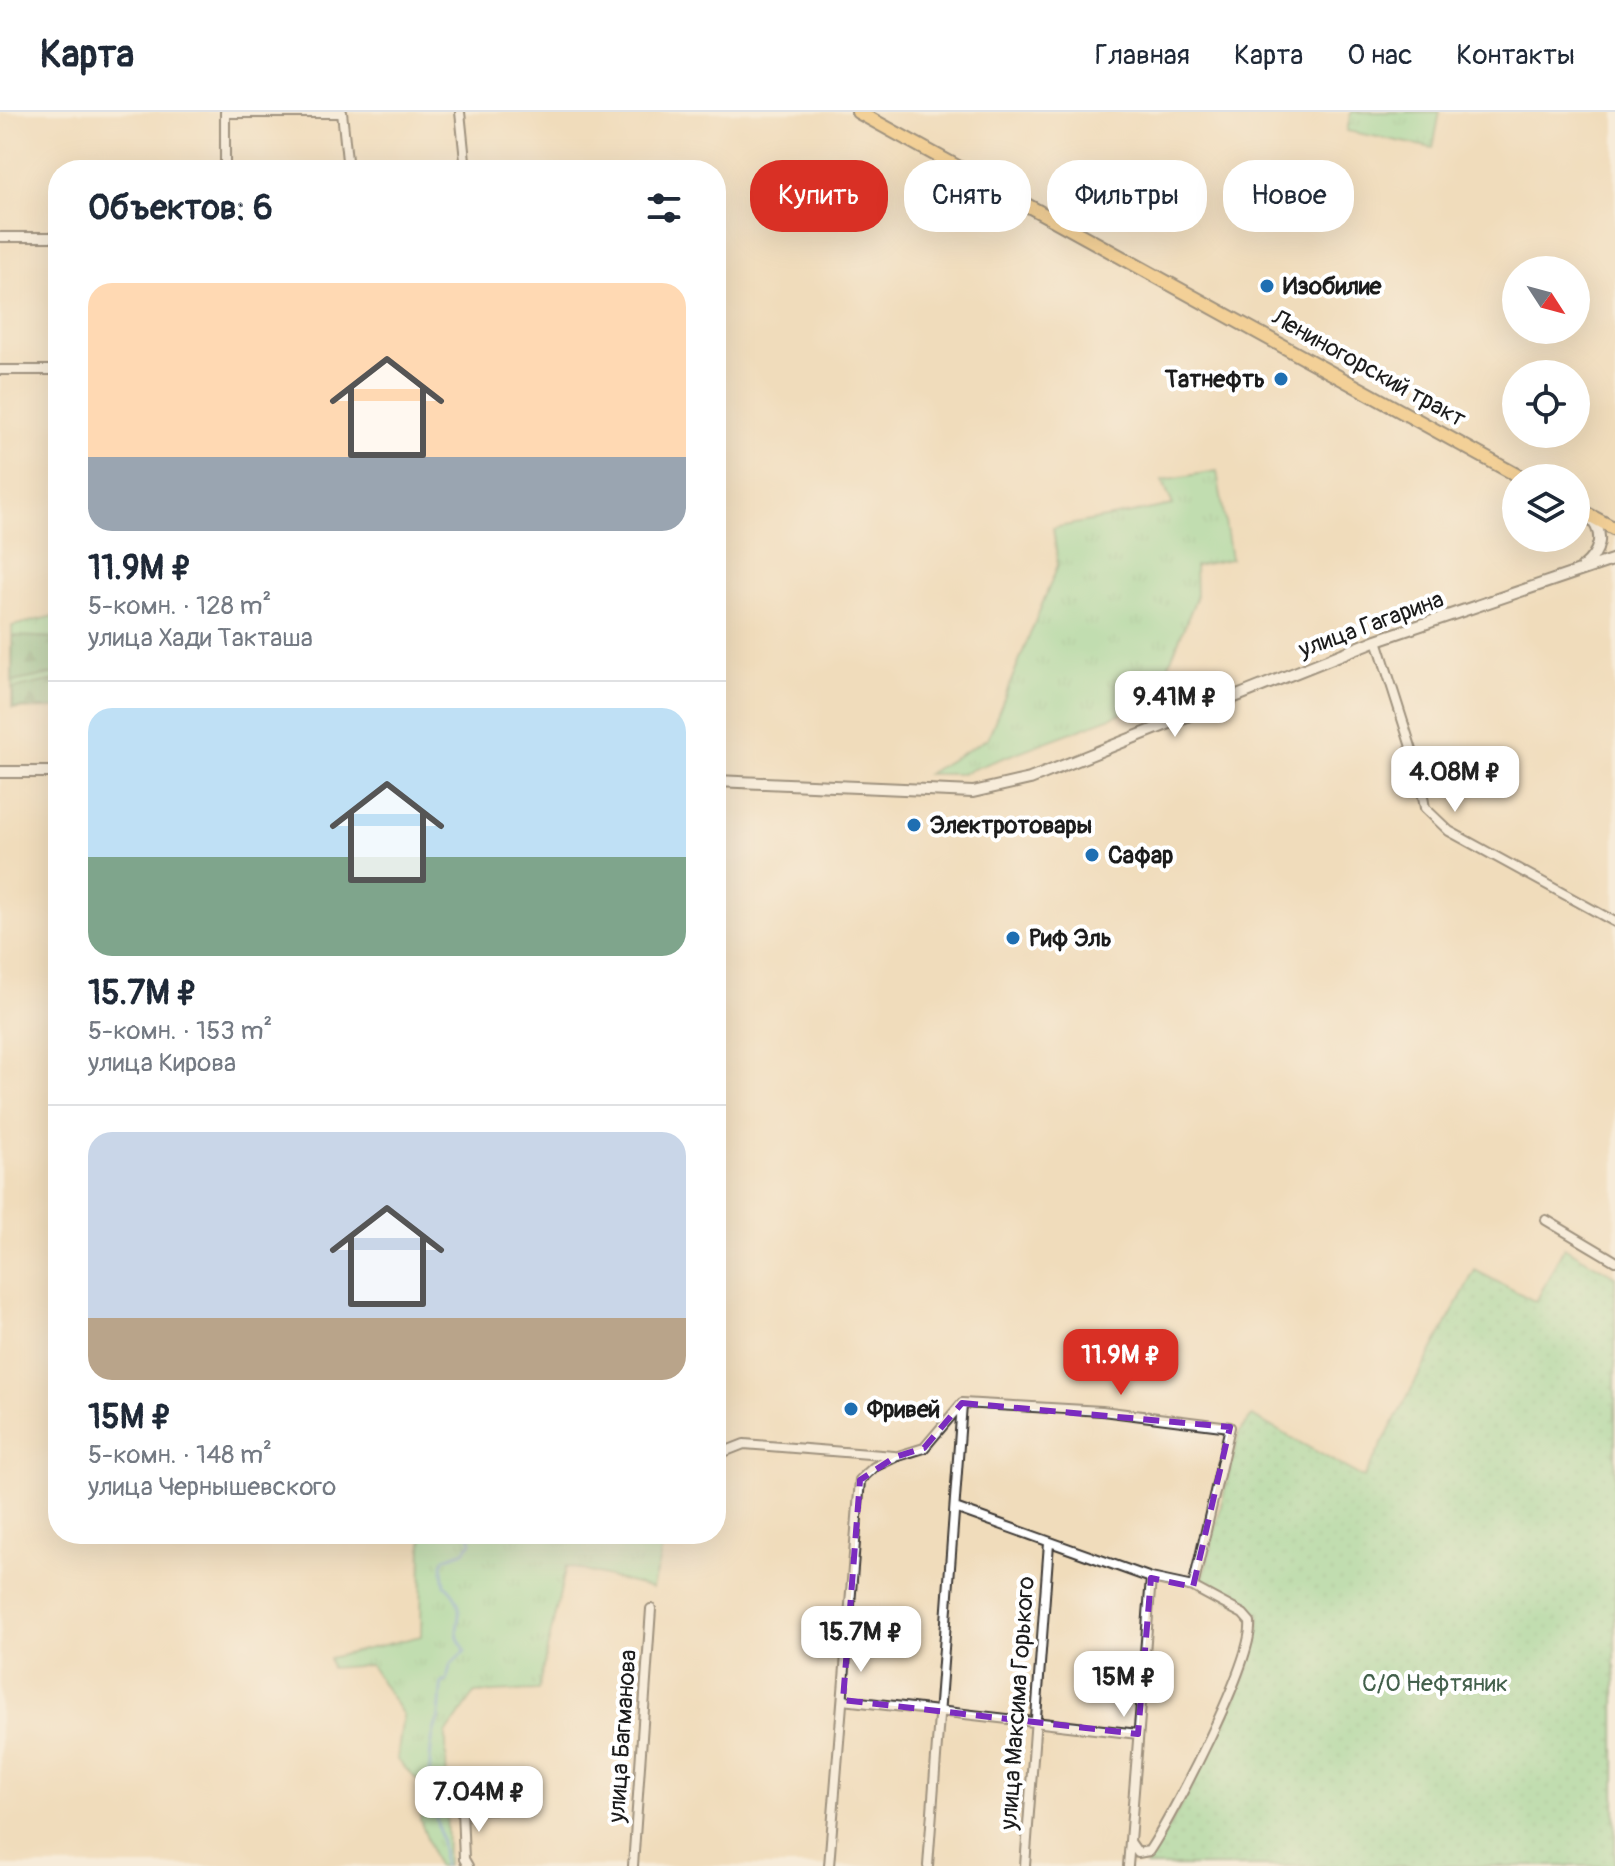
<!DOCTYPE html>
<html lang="ru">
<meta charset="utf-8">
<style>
:root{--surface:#fff;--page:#f6f6f7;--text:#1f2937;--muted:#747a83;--line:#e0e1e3;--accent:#d93025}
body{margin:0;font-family:Pangolin,sans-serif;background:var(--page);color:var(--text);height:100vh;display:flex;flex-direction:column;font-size:30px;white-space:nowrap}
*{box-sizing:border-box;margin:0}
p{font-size:26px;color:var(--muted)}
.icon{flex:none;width:44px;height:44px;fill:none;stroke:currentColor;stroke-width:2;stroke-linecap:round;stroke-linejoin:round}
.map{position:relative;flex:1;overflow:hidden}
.panel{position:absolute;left:48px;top:48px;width:678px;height:1384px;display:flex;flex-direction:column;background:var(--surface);border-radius:32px;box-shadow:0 8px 32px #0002}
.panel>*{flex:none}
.top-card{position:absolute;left:750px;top:48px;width:744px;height:72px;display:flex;gap:16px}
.needle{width:52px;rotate:126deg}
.tools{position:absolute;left:1502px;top:144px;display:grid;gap:16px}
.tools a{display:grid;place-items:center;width:88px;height:88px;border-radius:50%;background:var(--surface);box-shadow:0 8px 32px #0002;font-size:40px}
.price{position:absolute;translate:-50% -68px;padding:0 18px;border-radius:16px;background:#fff;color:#222;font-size:26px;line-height:52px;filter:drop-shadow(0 2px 4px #0008)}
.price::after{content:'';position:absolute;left:50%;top:48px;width:24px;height:18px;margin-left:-12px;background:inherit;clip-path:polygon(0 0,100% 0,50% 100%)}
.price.on{background:var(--accent);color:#fff}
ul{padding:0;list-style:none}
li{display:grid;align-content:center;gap:16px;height:424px;padding:0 40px}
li+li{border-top:2px solid var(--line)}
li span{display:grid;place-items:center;height:248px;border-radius:24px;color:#555}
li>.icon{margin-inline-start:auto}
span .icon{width:144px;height:144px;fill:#fffc;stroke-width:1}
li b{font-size:34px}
h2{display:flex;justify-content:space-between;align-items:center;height:96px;padding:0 40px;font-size:34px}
.chip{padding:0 28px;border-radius:32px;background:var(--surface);box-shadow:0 8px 32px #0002;font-size:28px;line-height:72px}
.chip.on{background:var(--accent);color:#fff}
header{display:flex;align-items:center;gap:48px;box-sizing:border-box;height:112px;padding:0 40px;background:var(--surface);border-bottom:2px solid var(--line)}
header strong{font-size:38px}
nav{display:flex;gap:44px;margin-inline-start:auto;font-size:28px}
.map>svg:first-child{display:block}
.grass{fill:url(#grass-tufts);stroke:#527d5f;stroke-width:2}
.forest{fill:url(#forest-firs);stroke:#456c52;stroke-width:2}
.garden{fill:url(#garden-dots);stroke:#527d5f;stroke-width:2}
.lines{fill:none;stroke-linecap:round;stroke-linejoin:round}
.stream{stroke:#68a6da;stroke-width:3}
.minor-casing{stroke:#3c3934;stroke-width:12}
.tertiary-casing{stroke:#3c3934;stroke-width:14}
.primary-casing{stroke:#3c3934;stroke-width:16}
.minor{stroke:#fff;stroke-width:8}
.tertiary{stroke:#fff;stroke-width:10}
.primary{stroke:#f5c16b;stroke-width:12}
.marked{fill:none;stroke:#7b2cbf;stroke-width:6;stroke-dasharray:16 10;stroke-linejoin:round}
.poi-dot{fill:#1f6fb2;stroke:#fff;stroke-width:3}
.labels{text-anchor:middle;stroke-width:8;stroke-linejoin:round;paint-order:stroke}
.poi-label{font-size:24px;font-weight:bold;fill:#1c1c1c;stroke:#fff;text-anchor:start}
.street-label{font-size:24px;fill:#1c1c1c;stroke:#fff}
.park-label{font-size:24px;fill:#42604b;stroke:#fff}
</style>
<header>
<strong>Карта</strong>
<nav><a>Главная</a><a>Карта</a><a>О нас</a><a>Контакты</a></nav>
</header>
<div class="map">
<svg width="1615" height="1754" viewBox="0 0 1615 1754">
<defs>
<pattern id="grass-tufts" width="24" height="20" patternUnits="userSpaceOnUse" patternTransform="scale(2)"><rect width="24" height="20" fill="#88dea2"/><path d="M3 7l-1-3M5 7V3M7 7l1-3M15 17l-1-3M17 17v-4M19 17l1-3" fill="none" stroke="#75be8b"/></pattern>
<pattern id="forest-firs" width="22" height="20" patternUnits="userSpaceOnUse" patternTransform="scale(2)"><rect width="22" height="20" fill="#6ebd88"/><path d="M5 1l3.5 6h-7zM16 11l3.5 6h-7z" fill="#5a996e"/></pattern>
<pattern id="garden-dots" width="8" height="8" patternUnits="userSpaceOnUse" patternTransform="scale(2)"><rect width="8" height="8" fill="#88dea2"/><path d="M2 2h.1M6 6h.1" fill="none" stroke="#75be8b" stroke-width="1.8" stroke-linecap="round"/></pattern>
</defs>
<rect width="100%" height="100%" fill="#fff"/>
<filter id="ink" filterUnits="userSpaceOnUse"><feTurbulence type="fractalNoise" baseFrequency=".0125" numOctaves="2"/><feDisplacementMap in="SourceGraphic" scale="16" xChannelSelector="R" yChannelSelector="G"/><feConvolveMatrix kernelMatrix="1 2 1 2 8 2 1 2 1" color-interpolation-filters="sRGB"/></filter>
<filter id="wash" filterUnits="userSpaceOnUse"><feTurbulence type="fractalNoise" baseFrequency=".006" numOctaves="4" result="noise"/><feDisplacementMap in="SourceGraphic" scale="32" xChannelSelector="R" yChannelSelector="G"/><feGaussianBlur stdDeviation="1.8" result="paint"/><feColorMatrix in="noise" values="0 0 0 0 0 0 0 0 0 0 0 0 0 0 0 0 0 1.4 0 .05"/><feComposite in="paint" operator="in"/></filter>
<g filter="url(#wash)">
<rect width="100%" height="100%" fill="#f0dcbb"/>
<!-- grass -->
<path class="grass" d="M1351,0H1440L1433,36L1347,19Z
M1217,359L1231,447L1195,454L1196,486L1168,555L1176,581L960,662H927L988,626L1058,453L1053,416L1173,393L1162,368Z
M58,503V596L12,597V514Z
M422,1422H666L652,1476L566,1454L538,1578L475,1581L446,1622L447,1754H437L420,1708L424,1689L422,1673L397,1648L403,1603L370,1553L331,1556L329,1546L421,1524Z"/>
<!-- forest -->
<path class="forest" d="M13,524L58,526V561L12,570Z
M58,567V596H13V577Z"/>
<!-- garden -->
<path class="garden" d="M1564,1135L1615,1164V1754H1146C1175,1704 1266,1554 1259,1502L1201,1474L1239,1321L1252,1304L1364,1366L1475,1158L1536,1190Z"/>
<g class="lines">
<!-- stream -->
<path class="stream" d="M443,1754C444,1725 431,1697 430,1668C429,1650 431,1622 438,1608C440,1604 440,1579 442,1571L447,1569L450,1554L465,1539C464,1535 461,1532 459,1528C451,1511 472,1497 445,1473L442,1452L445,1446L464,1439L471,1430L470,1422"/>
</g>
</g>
<g filter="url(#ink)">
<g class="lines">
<!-- minor casing -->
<g class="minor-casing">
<path id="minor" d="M342,0L348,58
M460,0L466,58
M225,1H342
M225,58V0
M0,125H58
M0,258H58
M1377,528L1418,657L1425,696L1449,719L1615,810
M1546,1108L1615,1149
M716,1343L744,1332L894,1344
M955,1396L1151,1466L1193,1475L1243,1502L1250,1510C1254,1548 1173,1703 1149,1739L1138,1741L1131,1731
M843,1588L1138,1622
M468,1754L464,1747L462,1697H495
M633,1754L651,1497
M829,1754L860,1368L874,1355L895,1345L924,1336L962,1291L1102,1299L1230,1315L1193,1475
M928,1754L962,1292
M1025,1754L1049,1431
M1128,1754L1151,1466"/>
</g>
<!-- tertiary casing -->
<g class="tertiary-casing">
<path id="tertiary" d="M1583,455C1600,441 1606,421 1589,405
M0,660H58
M716,669L973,680L1030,667L1377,528L1615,447"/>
</g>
<!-- primary casing -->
<g class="primary-casing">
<path id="primary" d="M858,0L1522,366
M1576,396L1615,417"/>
</g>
<!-- minor -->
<use href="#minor" class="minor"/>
<!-- tertiary -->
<use href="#tertiary" class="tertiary"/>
<!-- primary -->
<use href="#primary" class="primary"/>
</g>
</g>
<!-- marked area -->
<path d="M0 0H1615V1754H0ZM962,1291L1230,1315L1193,1475L1151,1466L1138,1622L843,1588L860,1368L895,1345L924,1336Z" fill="#f0dcbb" fill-opacity=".55" fill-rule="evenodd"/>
<path class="marked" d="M962,1291L1230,1315L1193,1475L1151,1466L1138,1622L843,1588L860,1368L895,1345L924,1336Z"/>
<!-- markers -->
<g class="poi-dot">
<circle cx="1267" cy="174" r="8"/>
<circle cx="1281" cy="267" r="8"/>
<circle cx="914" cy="713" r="8"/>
<circle cx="1092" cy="743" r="8"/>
<circle cx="1013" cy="826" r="8"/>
<circle cx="851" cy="1297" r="8"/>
</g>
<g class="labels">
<!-- poi labels -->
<g class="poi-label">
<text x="1283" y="182">Изобилие</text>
<text x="1265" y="275" text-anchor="end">Татнефть</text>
<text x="930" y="721">Электротовары</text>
<text x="1108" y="751">Сафар</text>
<text x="1029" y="834">Риф Эль</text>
<text x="867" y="1305">Фривей</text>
</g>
<!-- street labels -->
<g class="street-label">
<text transform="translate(1369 256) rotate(29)" y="8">Лениногорский тракт</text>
<text transform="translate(1371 512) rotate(-20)" y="8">улица Гагарина</text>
<text transform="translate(1017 1591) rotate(-86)" y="8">улица Максима Горького</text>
<text transform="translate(622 1624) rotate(-86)" y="8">улица Багманова</text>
</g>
<!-- park labels -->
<g class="park-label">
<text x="1435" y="1579">С/О Нефтяник</text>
</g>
</g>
</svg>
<div class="tools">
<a><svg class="needle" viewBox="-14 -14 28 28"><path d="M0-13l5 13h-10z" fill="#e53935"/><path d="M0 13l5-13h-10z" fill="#747a83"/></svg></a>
<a><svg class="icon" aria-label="locate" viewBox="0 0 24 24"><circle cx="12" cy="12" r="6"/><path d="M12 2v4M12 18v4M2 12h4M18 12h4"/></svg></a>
<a><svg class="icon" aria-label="layers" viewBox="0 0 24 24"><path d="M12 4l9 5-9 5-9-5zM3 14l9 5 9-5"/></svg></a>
</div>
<b class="price" style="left:1175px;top:627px">9.41M ₽</b>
<b class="price" style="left:1455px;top:702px">4.08M ₽</b>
<b class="price on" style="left:1121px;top:1285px">11.9M ₽</b>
<b class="price" style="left:861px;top:1562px">15.7M ₽</b>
<b class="price" style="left:1124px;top:1607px">15M ₽</b>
<b class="price" style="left:479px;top:1722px">7.04M ₽</b>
<div class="top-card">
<a class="chip on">Купить</a>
<a class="chip">Снять</a>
<a class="chip">Фильтры</a>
<a class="chip">Новое</a>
</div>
<section class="panel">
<h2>Объектов: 6<svg class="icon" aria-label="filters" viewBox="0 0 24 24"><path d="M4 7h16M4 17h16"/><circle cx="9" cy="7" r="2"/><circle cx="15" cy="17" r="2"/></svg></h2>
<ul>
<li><span style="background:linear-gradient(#ffd9b3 70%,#9aa5b1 0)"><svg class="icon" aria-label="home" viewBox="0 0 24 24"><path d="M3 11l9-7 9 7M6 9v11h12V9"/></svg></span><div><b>11.9M ₽</b><p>5-комн. · 128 m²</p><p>улица Хади Такташа</p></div></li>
<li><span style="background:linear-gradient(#bfe0f5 60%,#7fa58c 0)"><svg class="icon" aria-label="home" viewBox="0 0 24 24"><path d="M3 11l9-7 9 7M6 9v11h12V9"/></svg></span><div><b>15.7M ₽</b><p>5-комн. · 153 m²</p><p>улица Кирова</p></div></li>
<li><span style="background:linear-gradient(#c9d6e8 75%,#b9a48a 0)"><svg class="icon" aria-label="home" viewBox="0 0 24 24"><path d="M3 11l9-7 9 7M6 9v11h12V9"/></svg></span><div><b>15M ₽</b><p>5-комн. · 148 m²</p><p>улица Чернышевского</p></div></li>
</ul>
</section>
</div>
